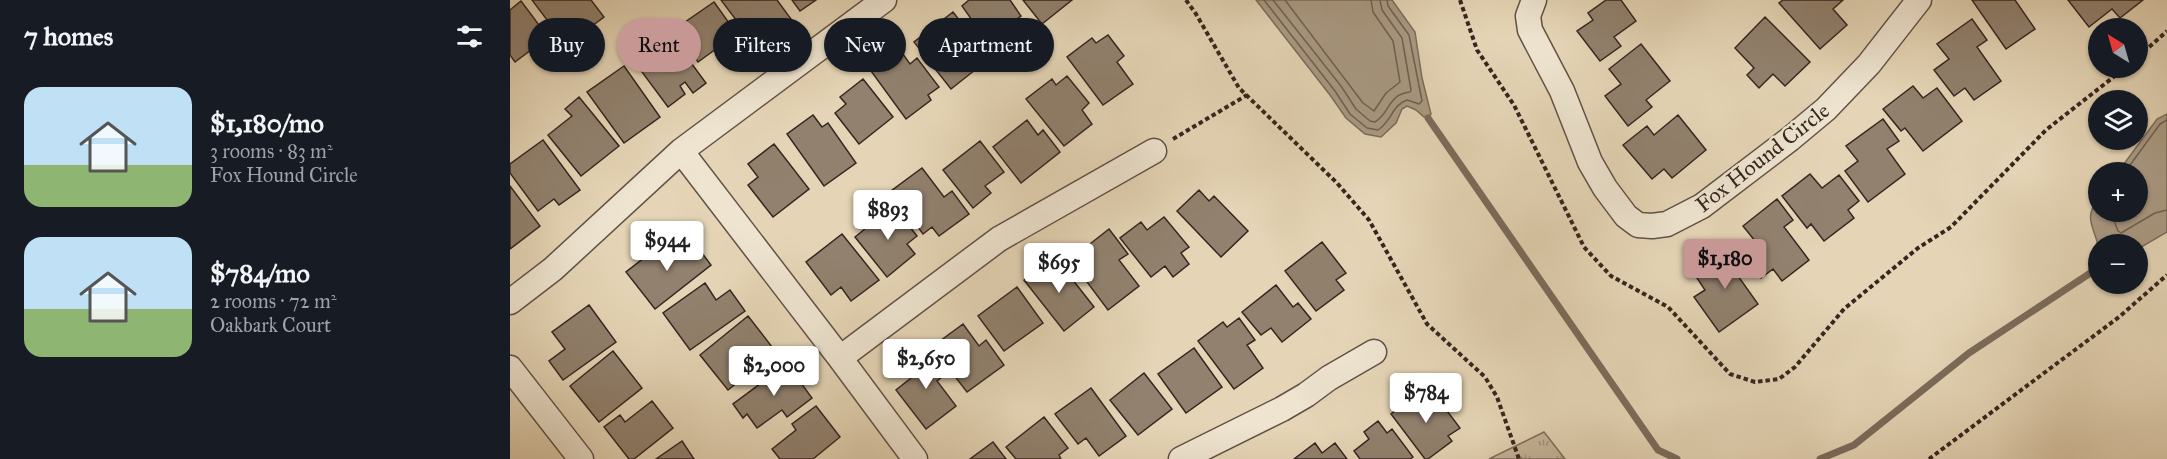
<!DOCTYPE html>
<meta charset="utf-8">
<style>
:root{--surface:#171b24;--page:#20242c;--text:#f1f3f6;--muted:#9ea1a6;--accent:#c59692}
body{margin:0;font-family:"IM FELL Great Primer",serif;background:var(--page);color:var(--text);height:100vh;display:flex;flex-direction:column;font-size:22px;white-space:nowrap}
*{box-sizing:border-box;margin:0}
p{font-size:20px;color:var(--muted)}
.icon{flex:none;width:33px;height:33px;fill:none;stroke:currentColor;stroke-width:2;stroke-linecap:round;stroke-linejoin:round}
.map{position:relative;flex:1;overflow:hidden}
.panel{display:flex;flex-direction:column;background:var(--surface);width:510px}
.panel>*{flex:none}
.top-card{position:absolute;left:18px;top:18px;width:570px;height:54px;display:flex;gap:12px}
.needle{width:39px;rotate:323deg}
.controls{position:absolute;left:1578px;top:18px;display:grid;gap:12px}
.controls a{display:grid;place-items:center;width:60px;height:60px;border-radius:50%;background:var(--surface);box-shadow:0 2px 4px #0004;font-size:30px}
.price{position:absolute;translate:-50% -51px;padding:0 14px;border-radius:6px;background:#fff;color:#222;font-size:20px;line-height:39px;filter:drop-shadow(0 2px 3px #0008)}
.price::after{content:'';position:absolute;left:50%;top:36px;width:18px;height:14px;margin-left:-9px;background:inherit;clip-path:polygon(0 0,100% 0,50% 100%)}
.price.selected{background:var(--accent);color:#111}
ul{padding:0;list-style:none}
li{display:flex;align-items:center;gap:18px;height:150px;padding:0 24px}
li span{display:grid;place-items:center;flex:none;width:168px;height:120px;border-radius:18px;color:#555}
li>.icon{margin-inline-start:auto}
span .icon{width:72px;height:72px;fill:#fffc;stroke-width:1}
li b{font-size:26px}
h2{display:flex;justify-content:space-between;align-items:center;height:72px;padding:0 24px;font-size:26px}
.chip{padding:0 21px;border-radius:27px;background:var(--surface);box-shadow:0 2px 4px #0004;font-size:21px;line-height:54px}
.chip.selected{background:var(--accent);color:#111}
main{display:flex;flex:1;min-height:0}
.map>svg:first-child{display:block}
.park{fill:url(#park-tufts);stroke:#7e6e5e;stroke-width:1.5}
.water{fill:#a99a83;stroke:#7b6c5b;stroke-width:1.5}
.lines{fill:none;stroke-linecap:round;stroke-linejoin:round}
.shore{stroke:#6f6052;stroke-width:1.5}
.stream{stroke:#7b6c5b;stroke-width:7}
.building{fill:#91816e;stroke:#352620;stroke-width:1.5}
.minor-casing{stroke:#615246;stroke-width:27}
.path{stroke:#352620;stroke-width:4;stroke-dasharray:4.5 3;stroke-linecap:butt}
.minor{stroke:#eee4d0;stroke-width:24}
.labels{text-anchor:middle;stroke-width:5;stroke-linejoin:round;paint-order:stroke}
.street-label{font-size:22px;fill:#352620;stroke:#eee4d0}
</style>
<main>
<section class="panel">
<h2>7 homes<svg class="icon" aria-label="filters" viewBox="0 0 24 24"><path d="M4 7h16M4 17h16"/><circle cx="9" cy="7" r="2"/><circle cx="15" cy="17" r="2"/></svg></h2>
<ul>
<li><span style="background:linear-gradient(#bfe0f5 65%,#8fb573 0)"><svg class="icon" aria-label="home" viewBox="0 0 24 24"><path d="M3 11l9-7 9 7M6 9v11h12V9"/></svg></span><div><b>$1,180/mo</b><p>3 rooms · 83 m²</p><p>Fox Hound Circle</p></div></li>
<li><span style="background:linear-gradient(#bfe0f5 60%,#8fb573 0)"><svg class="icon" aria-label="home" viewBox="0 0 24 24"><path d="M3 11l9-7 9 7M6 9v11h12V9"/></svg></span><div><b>$784/mo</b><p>2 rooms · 72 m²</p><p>Oakbark Court</p></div></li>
</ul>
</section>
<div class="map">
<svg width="1657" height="459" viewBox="0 0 1657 459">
<defs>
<pattern id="park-tufts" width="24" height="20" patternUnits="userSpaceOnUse" patternTransform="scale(1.5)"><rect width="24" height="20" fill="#c7b79c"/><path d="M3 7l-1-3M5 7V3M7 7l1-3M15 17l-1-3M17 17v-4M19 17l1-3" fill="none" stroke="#a2957f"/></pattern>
</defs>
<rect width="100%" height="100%" fill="#e5d5b6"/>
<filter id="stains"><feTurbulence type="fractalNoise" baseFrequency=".00333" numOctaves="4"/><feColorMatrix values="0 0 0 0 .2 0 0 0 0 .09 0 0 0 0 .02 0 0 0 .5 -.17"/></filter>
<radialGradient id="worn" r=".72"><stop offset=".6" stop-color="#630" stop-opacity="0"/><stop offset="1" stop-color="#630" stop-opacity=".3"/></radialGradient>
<!-- park -->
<path class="park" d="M1034,432L1055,459H979Z"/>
<!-- water -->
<path class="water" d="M746,0H882L905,32L912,78L921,114L918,118L914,117L906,110L897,106L892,109L886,123L871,137L855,134L836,118L820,95Z
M1657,114V232L1628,249V244L1588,245C1583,225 1574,218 1588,199V212H1628V172H1608L1647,119Z"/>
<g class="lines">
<!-- shore -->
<path class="shore" d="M754,0L825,91L840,114L857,128L868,130C883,120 881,106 897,100L909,104L912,101L899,35L878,6L877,0
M763,0L831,86L846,109L860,121L865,122C881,112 877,95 900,92L901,90L892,38L872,10L870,0
M775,0L853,103L864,111L876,93L890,82L883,41L863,12L861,0
M1615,172L1650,124L1657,120
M1607,212L1603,218L1608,231L1611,233L1645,213L1657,210"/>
<!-- stream -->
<path class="stream" d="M918,118L1148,450L1167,459
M1310,459L1344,445L1459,353L1588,268"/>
</g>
<!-- building -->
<path class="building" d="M22,0H81L94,17L56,45Z
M211,0H267L281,19L245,45Z
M282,0H306L290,11Z
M459,0H500L511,16L499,25L507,37L485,53L452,6Z
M513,0H562L532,24Z
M1096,0H1111L1126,21L1104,37L1111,46L1090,61L1067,31L1083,20L1078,13Z
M1273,0H1333L1323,9L1337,25L1310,49L1269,3Z
M1462,0H1505L1525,29L1496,49Z
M1558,0H1633L1610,18L1602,9L1579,27Z
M11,1L38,37L5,62L0,55V10Z
M204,2L239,51L218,66L206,49L188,62L165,29Z
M443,12L460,34L450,41L470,66L441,89L404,42Z
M1255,17L1300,62L1275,86L1263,74L1249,88L1237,75L1244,68L1225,48Z
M1462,19L1477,40L1467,47L1491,81L1464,100L1455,88L1444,96L1424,70L1439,59L1427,44Z
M159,33L196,83L183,93L175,82L170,86L175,94L158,107L129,68L152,51L146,43Z
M598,35L614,56L607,62L623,84L593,105L557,57L582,38L586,43Z
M1131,44L1160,81L1136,100L1142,107L1118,126L1095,96L1111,84L1099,69Z
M390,50L400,64L407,58L429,87L418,95L421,100L396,119L361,71Z
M114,66L150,117L114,143L77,92Z
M557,76L579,103L572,110L582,124L554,146L516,99L542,79L546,85Z
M353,79L383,117L349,144L325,113L336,104L330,97Z
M1403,86L1413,98L1427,88L1452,121L1413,151L1395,128L1391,131L1373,109Z
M69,97L109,146L71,176L38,135L62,116L55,109Z
M303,115L312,127L318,123L346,163L314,186L277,134Z
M1168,115L1196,150L1162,178L1154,169L1142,179L1113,145L1137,126L1144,135Z
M1373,119L1389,141L1377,149L1395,174L1358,202L1335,171L1348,161L1336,146Z
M517,120L528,135L533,130L550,152L511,183L483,147Z
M33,140L70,190L49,205L44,199L28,211L0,173V164Z
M470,141L494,172L475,186L481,193L463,208L433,170Z
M264,144L299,189L263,217L238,185L248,177L238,164Z
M412,168L434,197L442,191L459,214L429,236L422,227L413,234L381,191Z
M1300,174L1312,188L1329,175L1349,201L1338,210L1344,218L1314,241L1301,224L1297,228L1272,196Z
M0,186L30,226L0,249Z
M689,190L699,201L704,196L738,231L711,257L667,211Z
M1267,199L1283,220L1274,227L1299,260L1272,281L1263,269L1251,278L1231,253L1246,242L1233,226Z
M383,206L407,236L397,244L405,254L377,277L345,237Z
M654,217L679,247L671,253L679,264L663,277L655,266L641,277L610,238L631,222L637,230Z
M599,229L618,254L609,260L629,286L598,310L565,266L576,257L571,251Z
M332,234L369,280L341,301L331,287L321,295L296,262Z
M157,240L170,257L186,245L201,265L145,309L116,272Z
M812,242L836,273L826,280L834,290L806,311L775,271Z
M1223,247L1238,269L1228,276L1248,304L1209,332L1184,297L1195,290L1185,275Z
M544,256L584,307L554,331L514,280Z
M195,283L206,300L220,290L235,311L180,350L153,313Z
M766,285L783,307L788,303L801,319L772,342L761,328L751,335L732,312Z
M507,287L533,323L494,351L468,316Z
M79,305L106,342L53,380L39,361L55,349L42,332Z
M238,316L266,352L218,390L190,355Z
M729,318L745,340L737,345L753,368L724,389L688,341L713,322L717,327Z
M453,324L469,346L476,340L494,365L457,392L422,347Z
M684,348L712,387L676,413L648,374Z
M418,350L436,374L427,381L446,406L416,429L386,390L401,378L394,368Z
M103,351L132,388L89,422L60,386Z
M277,364L302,398L277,417L272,410L247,428L237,414L233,418L223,404Z
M634,373L662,409L628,435L600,400Z
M581,388L616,436L589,456L576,438L568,444L545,414Z
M911,391L921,404L928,399L950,428L938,436L942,441L918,459H915L881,414Z
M142,401L163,428L124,459H119L94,427L110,415L115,422Z
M306,406L330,437L303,459H270L262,449L286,430L282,424Z
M534,417L558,448L549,455L551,459H506L496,447Z
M868,421L877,433L882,429L903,457L900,459H850L844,451L859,439L854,432Z
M172,441L184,459H146Z
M483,442L496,459H460Z
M805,443L812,453L825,443L837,459H784Z"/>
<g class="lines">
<!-- minor casing -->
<g class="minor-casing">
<path id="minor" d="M1024,0L1018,16L1020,30L1052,91L1080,162L1095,188L1116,216L1128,225L1142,226L1157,224L1192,206L1280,139L1316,109L1359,64L1409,0
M171,151L330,358L405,459
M0,302L43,269L171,151L374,0
M330,358L489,239L644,151
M0,368L71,459
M671,459L772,409L796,395L819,378L864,352"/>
</g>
<!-- path -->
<path class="path" d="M676,0L686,14L729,88L827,183L859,220L917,324L975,377L987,397L1009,459
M950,0L967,50L1004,105L1074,247L1101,276L1158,307L1220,374L1245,382L1269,379L1285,367L1334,309L1408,248L1441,227L1536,130L1615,68
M1628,57L1657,31
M663,139L737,95
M1419,459L1609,317L1657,275"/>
<!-- minor -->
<use href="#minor" class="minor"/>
</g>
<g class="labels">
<!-- street labels -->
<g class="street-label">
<text transform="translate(1252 157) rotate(-38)" y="8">Fox Hound Circle</text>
</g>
</g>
<rect width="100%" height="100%" filter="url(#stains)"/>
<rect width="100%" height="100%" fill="url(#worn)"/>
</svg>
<div class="controls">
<a><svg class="needle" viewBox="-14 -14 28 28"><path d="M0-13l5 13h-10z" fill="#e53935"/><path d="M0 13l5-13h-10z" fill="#9ea1a6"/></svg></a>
<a><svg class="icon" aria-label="layers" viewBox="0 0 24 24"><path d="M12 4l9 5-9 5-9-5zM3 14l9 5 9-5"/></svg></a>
<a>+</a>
<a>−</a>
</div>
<b class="price" style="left:378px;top:241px">$893</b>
<b class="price" style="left:157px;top:272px">$944</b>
<b class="price selected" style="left:1215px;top:290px">$1,180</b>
<b class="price" style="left:549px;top:294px">$695</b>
<b class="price" style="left:416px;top:390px">$2,650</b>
<b class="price" style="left:264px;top:397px">$2,000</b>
<b class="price" style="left:916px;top:424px">$784</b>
<div class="top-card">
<a class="chip">Buy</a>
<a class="chip selected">Rent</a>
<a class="chip">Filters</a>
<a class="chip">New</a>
<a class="chip">Apartment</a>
</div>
</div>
</main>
